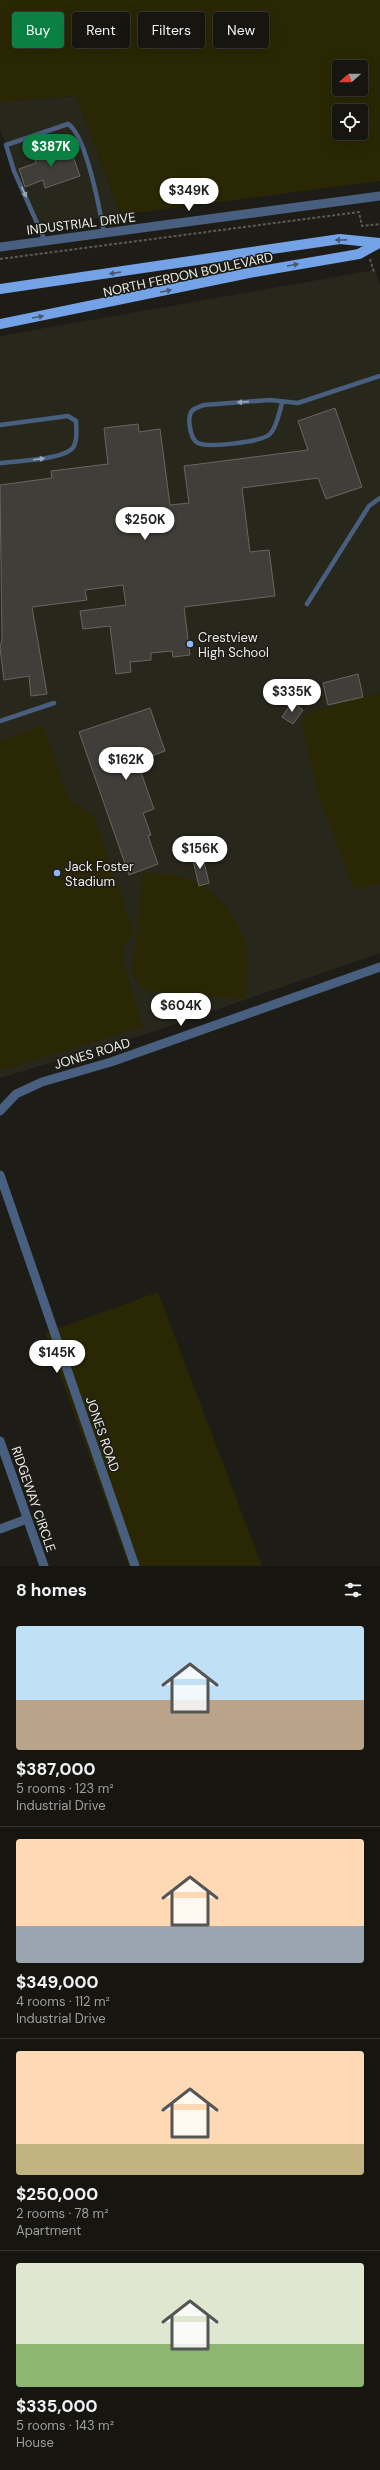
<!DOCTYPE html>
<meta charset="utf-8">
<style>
:root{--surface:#161510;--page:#1f1e19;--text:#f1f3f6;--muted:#9e9f9f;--line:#353430;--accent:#0b8043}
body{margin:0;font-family:"DM Sans",sans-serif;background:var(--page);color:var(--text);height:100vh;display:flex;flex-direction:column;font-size:15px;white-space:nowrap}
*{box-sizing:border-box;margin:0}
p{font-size:13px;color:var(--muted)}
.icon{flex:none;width:22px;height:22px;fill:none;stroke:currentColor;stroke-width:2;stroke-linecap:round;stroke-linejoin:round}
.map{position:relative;height:1566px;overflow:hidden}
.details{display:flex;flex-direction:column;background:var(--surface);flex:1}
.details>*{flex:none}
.banner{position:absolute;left:12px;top:12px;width:356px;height:36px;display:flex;gap:8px}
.needle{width:26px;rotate:250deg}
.buttons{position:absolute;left:332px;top:60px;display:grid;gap:8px}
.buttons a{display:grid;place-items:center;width:36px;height:36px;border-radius:4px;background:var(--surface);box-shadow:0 4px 16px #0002,0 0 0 1px var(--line);font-size:20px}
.price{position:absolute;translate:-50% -34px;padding:0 9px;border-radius:14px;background:#fff;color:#222;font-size:13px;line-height:26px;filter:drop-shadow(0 1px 2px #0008)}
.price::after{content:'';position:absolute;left:50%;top:24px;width:12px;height:9px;margin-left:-6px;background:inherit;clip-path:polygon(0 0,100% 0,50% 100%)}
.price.current{background:var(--accent);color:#fff}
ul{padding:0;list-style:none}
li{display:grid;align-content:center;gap:8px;height:212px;padding:0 16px}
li+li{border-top:1px solid var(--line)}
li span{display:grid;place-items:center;height:124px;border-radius:4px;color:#555}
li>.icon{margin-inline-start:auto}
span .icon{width:72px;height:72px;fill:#fffc;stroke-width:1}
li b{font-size:17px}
h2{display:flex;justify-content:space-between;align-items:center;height:48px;padding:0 16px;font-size:17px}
.pill{padding:0 14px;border-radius:4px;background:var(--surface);box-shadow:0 4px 16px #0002,0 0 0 1px var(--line);font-size:14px;line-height:36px}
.pill.current{background:var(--accent);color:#fff}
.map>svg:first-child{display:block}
.built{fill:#28271c}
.green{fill:#2a2704;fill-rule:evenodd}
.building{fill:#3f3e38;stroke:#676760}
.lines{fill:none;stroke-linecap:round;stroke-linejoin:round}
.path{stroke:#5b5b55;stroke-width:2;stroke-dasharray:3 2;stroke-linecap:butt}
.service{stroke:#495f7f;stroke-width:4.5}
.minor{stroke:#495f7f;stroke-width:9}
.primary{stroke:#74a2e6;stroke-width:10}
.oneway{fill:#9aa6b4}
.oneway2{fill:#445874}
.poi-dot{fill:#8cb9fc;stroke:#1d1c16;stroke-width:1.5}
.labels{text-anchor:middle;stroke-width:3;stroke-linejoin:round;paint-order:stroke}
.street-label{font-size:13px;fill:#ecece8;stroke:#1d1c16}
.poi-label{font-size:13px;fill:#ecece8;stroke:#1d1c16;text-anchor:start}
</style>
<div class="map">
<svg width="380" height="1566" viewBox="0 0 380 1566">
<rect width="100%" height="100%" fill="#1d1c16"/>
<!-- built -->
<path class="built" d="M76,96L121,215L37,226L0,129V102Z
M375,270L380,285V953L149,1033L0,1078V336Z"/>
<!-- green -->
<path class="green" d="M0,0H380V181L121,215L76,96L0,102ZM339,67H361V89H339ZM339,111H361V133H339Z
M380,692V883L354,890L318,794L301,723L306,713Z
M43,725L69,800L93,814L134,932L124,947L123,961L143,1027L0,1071V741Z
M143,872C154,874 166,874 177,876C213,883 243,919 248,956C249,970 247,985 246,999L147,991L139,985L132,974Z
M158,1292L262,1566H129L45,1333Z"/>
<!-- building -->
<path class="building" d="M69,145L80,176L45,188L43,180L25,187L19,169L36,163L34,158Z
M335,408L362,487L326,499L318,478L242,488L250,552L269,550L275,596L184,607L190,655L173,657L172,651L151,653V660L130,662L131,672L116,674L110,626L83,629L80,611L126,605L123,585L85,590L87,600L32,607L47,694L31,696L29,676L4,680L0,648L2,639L0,485L52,478L51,471L108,464L104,428L138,424L139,432L160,429L170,505L189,503L184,466L308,450L298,421Z
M358,674L363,697L328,705L323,683Z
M292,702L303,710L293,724L282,717Z
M150,708L165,751L137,761L154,809L143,813L151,835L148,836L158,864L129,875L79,732Z
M202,854L209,883L199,886L192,856Z"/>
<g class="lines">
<!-- path -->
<path class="path" d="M0,259L359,212L362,226L380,224
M370,259L374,272"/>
<!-- service -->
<path class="service" d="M45,241L14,171L6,145L68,124C86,135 100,211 104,233
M282,403C279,413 277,427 270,434C262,442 208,448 198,443C191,440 188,423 190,415C191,409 198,407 204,405L270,400L298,403L380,376
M0,425L68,416L76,421C76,429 78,438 74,446C67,460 16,461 0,463
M307,604L369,506L380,498
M0,721L54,703"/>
<!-- minor -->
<path class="minor" d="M0,247L380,196
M0,1111L16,1094L42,1082L111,1062L380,967
M0,1175L135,1566
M0,1441L44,1566
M0,1529L27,1519"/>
<!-- primary -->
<path class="primary" d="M0,289L340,239L380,243
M0,324L249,273L359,254L379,243"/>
</g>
<!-- one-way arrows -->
<defs><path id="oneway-solid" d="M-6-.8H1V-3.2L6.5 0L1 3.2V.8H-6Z"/></defs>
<g class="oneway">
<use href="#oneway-solid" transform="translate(24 192) rotate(65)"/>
<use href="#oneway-solid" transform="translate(243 402) rotate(176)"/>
<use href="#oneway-solid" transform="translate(39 459) rotate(-7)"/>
</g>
<g class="oneway2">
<use href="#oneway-solid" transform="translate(341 240) rotate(179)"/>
<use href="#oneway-solid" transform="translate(293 265) rotate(-10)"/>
<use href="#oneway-solid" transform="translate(115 273) rotate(172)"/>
<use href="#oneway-solid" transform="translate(166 291) rotate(-12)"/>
<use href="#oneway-solid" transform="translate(38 317) rotate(-10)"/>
</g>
<!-- markers -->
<g class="poi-dot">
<circle cx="190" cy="644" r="4"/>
<circle cx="57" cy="873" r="4"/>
</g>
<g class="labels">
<!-- street labels -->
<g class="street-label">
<text transform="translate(81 223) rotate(-7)" y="5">INDUSTRIAL DRIVE</text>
<text transform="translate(188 274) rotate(-12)" y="5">NORTH FERDON BOULEVARD</text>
<text transform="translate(92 1053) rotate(-17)" y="5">JONES ROAD</text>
<text transform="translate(103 1434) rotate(71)" y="5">JONES ROAD</text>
<text transform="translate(34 1499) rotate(71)" y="5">RIDGEWAY CIRCLE</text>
</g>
<!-- poi labels -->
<g class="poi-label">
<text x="198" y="642">Crestview<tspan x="198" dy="15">High School</tspan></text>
<text x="65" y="871">Jack Foster<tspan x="65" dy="15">Stadium</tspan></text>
</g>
</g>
</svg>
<div class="buttons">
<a><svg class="needle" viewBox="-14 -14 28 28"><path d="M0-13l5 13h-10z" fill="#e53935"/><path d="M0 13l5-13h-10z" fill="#9e9f9f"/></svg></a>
<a><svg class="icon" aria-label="locate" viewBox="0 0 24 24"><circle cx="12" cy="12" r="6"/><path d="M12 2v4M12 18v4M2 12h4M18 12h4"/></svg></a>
</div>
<b class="price current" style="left:51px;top:168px">$387K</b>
<b class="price" style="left:189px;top:212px">$349K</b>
<b class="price" style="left:145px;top:541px">$250K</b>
<b class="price" style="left:292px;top:713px">$335K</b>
<b class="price" style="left:126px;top:781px">$162K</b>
<b class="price" style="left:200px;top:870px">$156K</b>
<b class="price" style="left:181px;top:1027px">$604K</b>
<b class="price" style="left:57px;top:1374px">$145K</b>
<div class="banner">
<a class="pill current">Buy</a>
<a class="pill">Rent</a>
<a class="pill">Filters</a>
<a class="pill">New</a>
</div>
</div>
<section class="details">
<h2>8 homes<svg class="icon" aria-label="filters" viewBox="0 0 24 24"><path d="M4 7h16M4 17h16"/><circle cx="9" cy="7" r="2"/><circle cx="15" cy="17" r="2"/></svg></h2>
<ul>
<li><span style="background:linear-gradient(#bfe0f5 60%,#b9a48a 0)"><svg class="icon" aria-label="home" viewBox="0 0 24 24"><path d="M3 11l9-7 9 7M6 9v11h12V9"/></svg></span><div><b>$387,000</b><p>5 rooms · 123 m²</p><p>Industrial Drive</p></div></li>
<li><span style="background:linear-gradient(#ffd9b3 70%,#9aa5b1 0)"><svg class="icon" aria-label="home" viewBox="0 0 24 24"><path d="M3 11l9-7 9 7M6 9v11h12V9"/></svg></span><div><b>$349,000</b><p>4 rooms · 112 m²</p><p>Industrial Drive</p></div></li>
<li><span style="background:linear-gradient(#ffd9b3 75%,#c2b280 0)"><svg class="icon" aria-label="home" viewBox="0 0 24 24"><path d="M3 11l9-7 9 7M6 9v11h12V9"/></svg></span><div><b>$250,000</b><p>2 rooms · 78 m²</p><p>Apartment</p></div></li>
<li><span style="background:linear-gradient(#dfe7d0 65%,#8fb573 0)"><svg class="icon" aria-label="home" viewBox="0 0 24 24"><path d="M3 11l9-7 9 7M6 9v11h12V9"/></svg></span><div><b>$335,000</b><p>5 rooms · 143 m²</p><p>House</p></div></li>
</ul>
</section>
